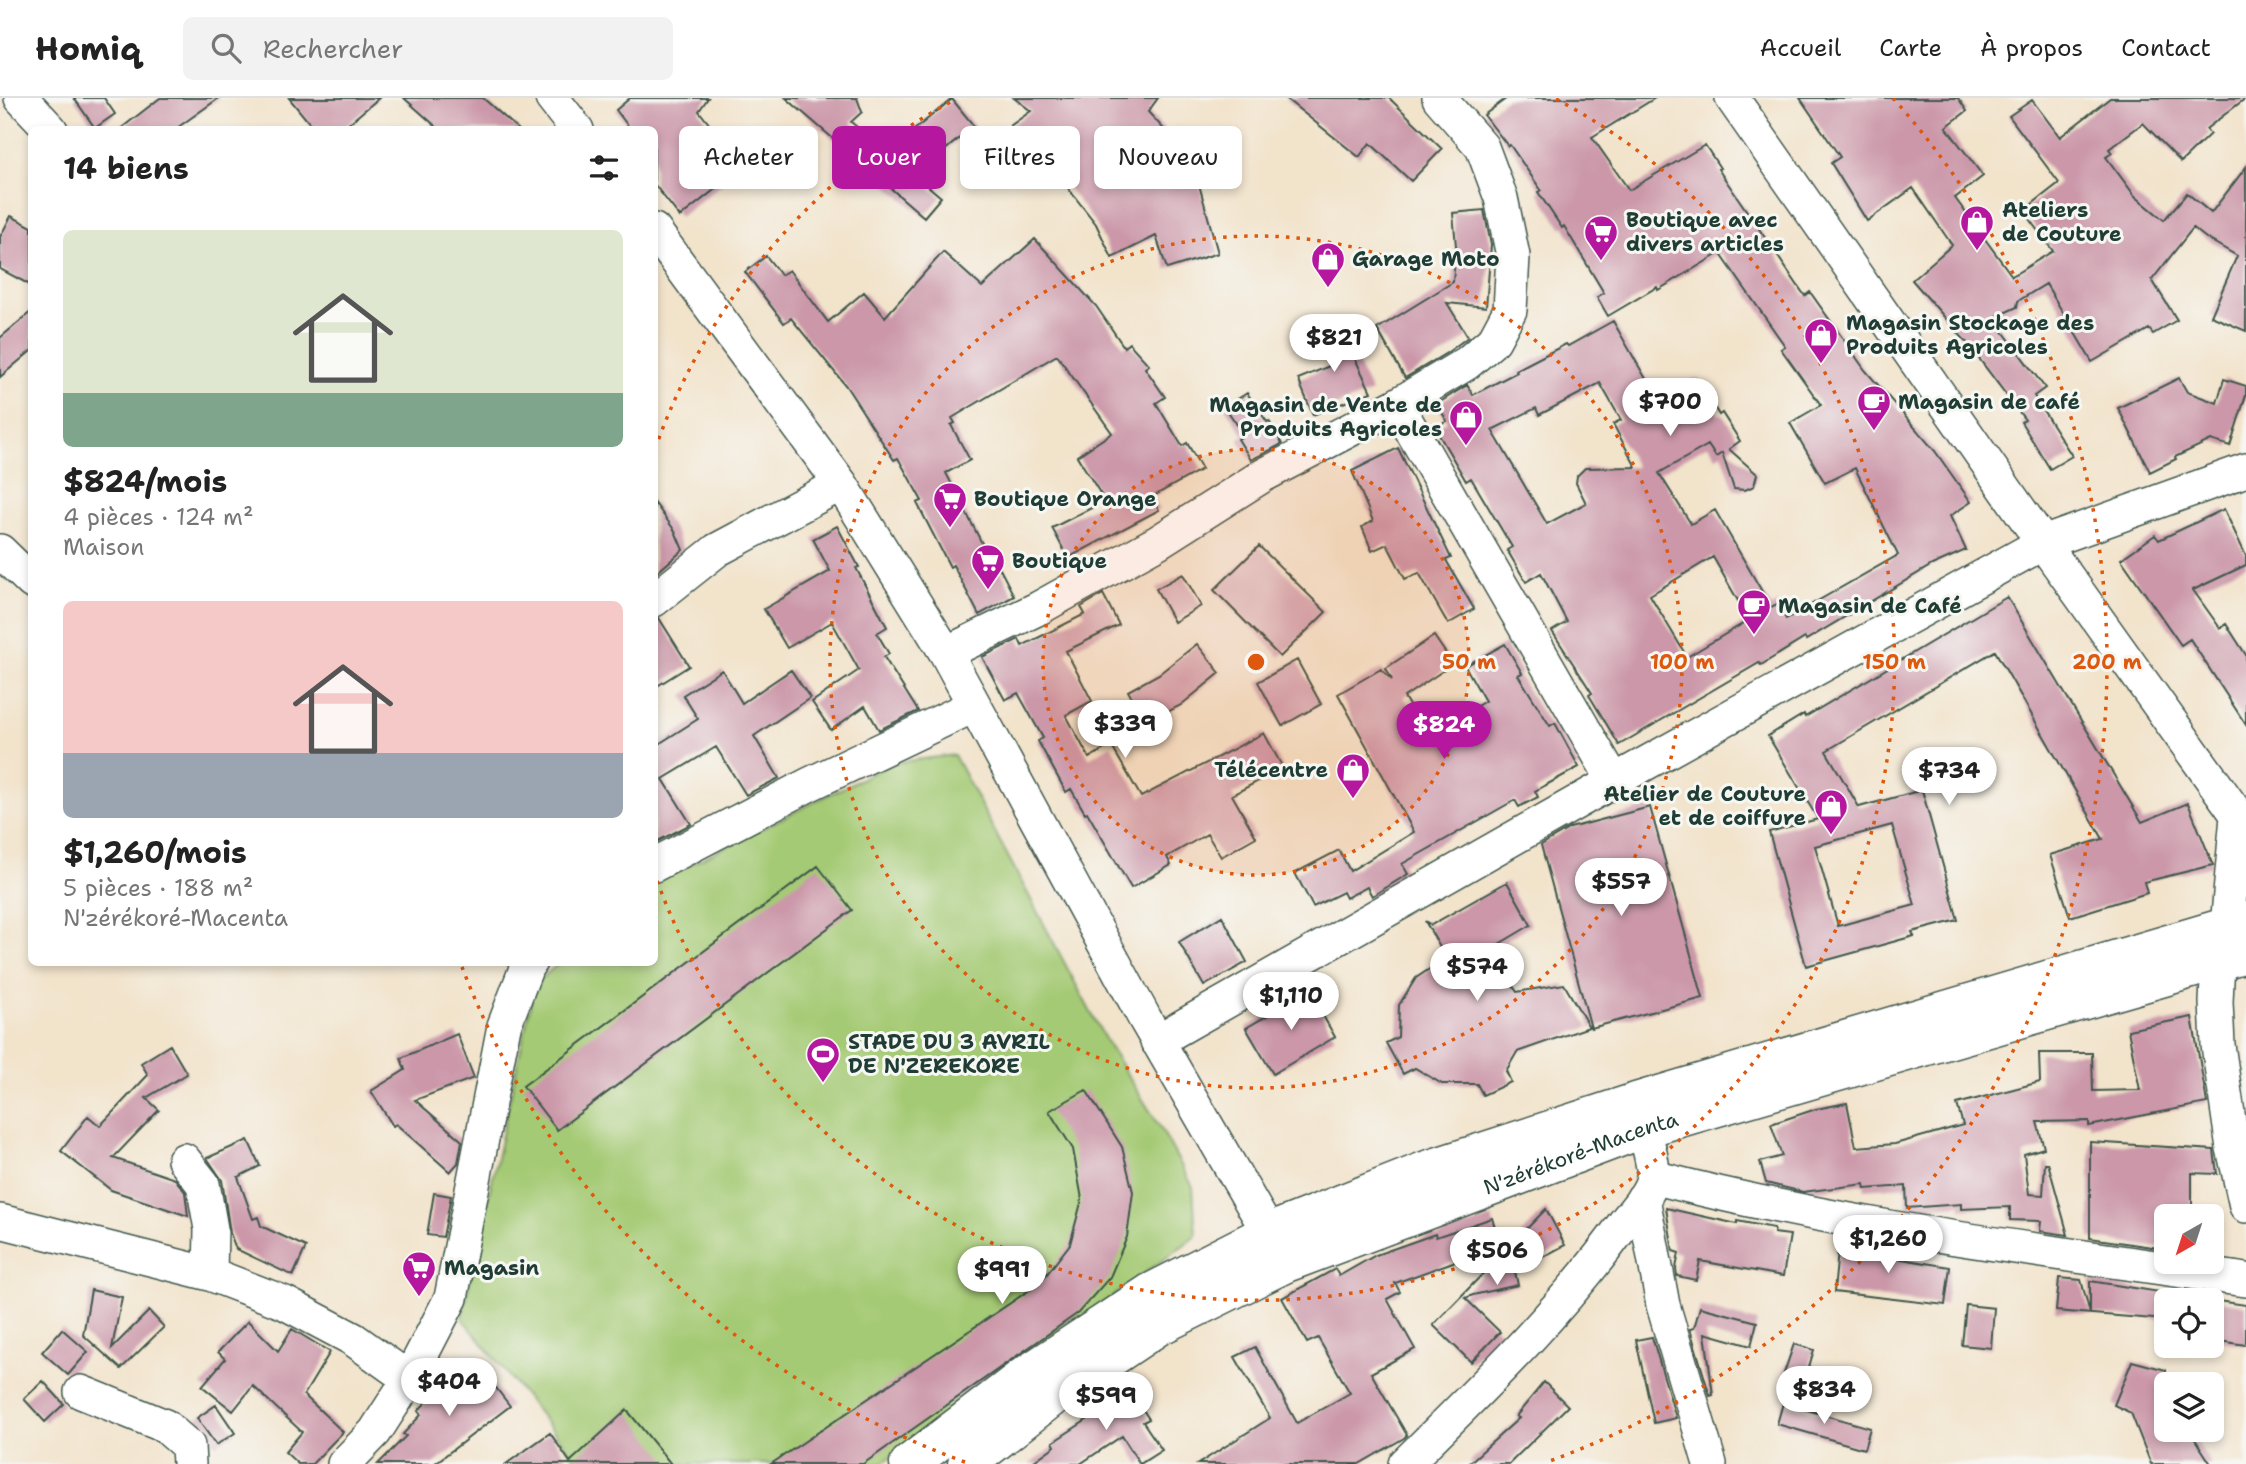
<!DOCTYPE html>
<html lang="fr">
<meta charset="utf-8">
<style>
:root{--surface:#fff;--page:#f2f2f2;--text:#222;--muted:#767676;--line:#e0e0e0;--accent:#b5179e}
body{margin:0;font-family:"Shantell Sans",sans-serif;background:var(--page);color:var(--text);height:100vh;display:flex;flex-direction:column;font-size:26px;white-space:nowrap}
*{box-sizing:border-box;margin:0}
p{font-size:23px;color:var(--muted)}
.icon{flex:none;width:38px;height:38px;fill:none;stroke:currentColor;stroke-width:2;stroke-linecap:round;stroke-linejoin:round}
.map{position:relative;flex:1;overflow:hidden}
.details{position:absolute;left:28px;top:28px;width:630px;height:840px;display:flex;flex-direction:column;background:var(--surface);border-radius:10px;box-shadow:0 4px 10px #0003}
.details>*{flex:none}
.guide{position:absolute;left:679px;top:28px;width:665px;height:63px;display:flex;gap:14px}
.needle{width:46px;rotate:219deg}
.tools{position:absolute;left:2154px;top:1106px;display:grid;gap:14px}
.tools a{display:grid;place-items:center;width:70px;height:70px;border-radius:10px;background:var(--surface);box-shadow:0 4px 10px #0003;font-size:35px}
.price{position:absolute;translate:-50% -60px;padding:0 16px;border-radius:24px;background:#fff;color:#222;font-size:23px;line-height:46px;filter:drop-shadow(0 2px 4px #0008)}
.price::after{content:'';position:absolute;left:50%;top:42px;width:21px;height:16px;margin-left:-10px;background:inherit;clip-path:polygon(0 0,100% 0,50% 100%)}
.price.current{background:var(--accent);color:#fff}
ul{padding:0;list-style:none}
li{display:grid;align-content:center;gap:14px;height:371px;padding:0 35px}
li span{display:grid;place-items:center;height:217px;border-radius:10px;color:#555}
li>.icon{margin-inline-start:auto}
span .icon{width:126px;height:126px;fill:#fffc;stroke-width:1}
li b{font-size:30px}
h2{display:flex;justify-content:space-between;align-items:center;height:84px;padding:0 35px;font-size:30px}
.tag{padding:0 24px;border-radius:10px;background:var(--surface);box-shadow:0 4px 10px #0003;font-size:24px;line-height:63px}
.tag.current{background:var(--accent);color:#fff}
header{display:flex;align-items:center;gap:42px;box-sizing:border-box;height:98px;padding:0 35px;background:var(--surface);border-bottom:2px solid var(--line)}
header strong{font-size:33px}
nav{display:flex;gap:38px;margin-inline-start:auto;font-size:24px}
.search{width:490px;height:63px;background:var(--page);display:flex;align-items:center;gap:18px;box-sizing:border-box;padding:0 24px;border-radius:10px;color:var(--muted);font-size:26px}
.map>svg:first-child{display:block}
.green{fill:#a5ca74;stroke:#628454;stroke-width:2}
.building{fill:#cb97a9;fill-rule:evenodd}
.lines{fill:none;stroke-linecap:round;stroke-linejoin:round}
.minor-casing{stroke:#3f564b;stroke-width:36}
.highway-casing{stroke:#3f564b;stroke-width:41}
.minor{stroke:#fff;stroke-width:33}
.highway{stroke:#fff;stroke-width:38}
.ring{fill:none;stroke:#de580e;stroke-width:3.5;stroke-dasharray:3.5 7}
.labels{text-anchor:middle;stroke-width:6;stroke-linejoin:round;paint-order:stroke}
.poi-label{font-size:21px;font-weight:bold;fill:#1f3d34;stroke:#f6f6f2;text-anchor:start}
.street-label{font-size:21px;fill:#1f3d34;stroke:#f6f6f2}
.centre{fill:#de580e;stroke:#f6f6f2;stroke-width:3.5}
.ring-label{font-size:21px;text-anchor:middle;font-weight:bold;fill:#de580e;stroke:#f6f6f2;stroke-width:6;stroke-linejoin:round;paint-order:stroke}
</style>
<header>
<strong>Homiq</strong>
<div class="search"><svg class="icon" aria-label="search" viewBox="0 0 24 24"><circle cx="10" cy="10" r="6"/><path d="M15 15l6 6"/></svg>Rechercher</div>
<nav><a>Accueil</a><a>Carte</a><a>À propos</a><a>Contact</a></nav>
</header>
<div class="map">
<svg width="2246" height="1366" viewBox="0 0 2246 1366">
<rect width="100%" height="100%" fill="#f6f6f2"/>
<filter id="ink" filterUnits="userSpaceOnUse"><feTurbulence type="fractalNoise" baseFrequency=".0143" numOctaves="2"/><feDisplacementMap in="SourceGraphic" scale="14" xChannelSelector="R" yChannelSelector="G"/><feConvolveMatrix kernelMatrix="1 2 1 2 8 2 1 2 1" color-interpolation-filters="sRGB"/></filter>
<filter id="wash" filterUnits="userSpaceOnUse"><feTurbulence type="fractalNoise" baseFrequency=".00686" numOctaves="4" result="noise"/><feDisplacementMap in="SourceGraphic" scale="28" xChannelSelector="R" yChannelSelector="G"/><feGaussianBlur stdDeviation="1.57" result="paint"/><feColorMatrix in="noise" values="0 0 0 0 0 0 0 0 0 0 0 0 0 0 0 0 0 1.4 0 .05"/><feComposite in="paint" operator="in"/></filter>
<g filter="url(#wash)">
<rect width="100%" height="100%" fill="#f2e3cb"/>
<!-- green -->
<path class="green" d="M954,657L1106,943L1160,1029L1193,1089L1196,1138L881,1366H580L462,1220L535,886L559,865L654,864L655,784L892,665Z"/>
<g id="blocks">
<!-- building -->
<path class="building" d="M74,0H104L115,16L95,30Z
M160,0H219L174,32H119Z
M289,0H379L341,32H315Z
M404,0H483L519,32H440Z
M630,0H708L699,13L743,69L680,119L654,86V32H631L616,12Z
M786,0H857L862,14L851,24L887,54L952,1L974,28L915,77L941,99L924,119Z
M1014,0H1158L1148,14L1173,41L1186,86L1198,83L1218,155L1167,171L1156,138L1112,160L1096,126L1038,52L1030,57L1010,28L1031,13Z
M1285,0H1389L1442,51L1411,83L1370,45L1359,59Z
M1507,0H1655L1592,39L1629,92L1705,47L1720,70L1718,71L1805,198L1810,194L1865,272L1935,353L1971,404L1950,418L1966,452L1932,467L1806,542L1805,540L1761,567L1759,565L1619,647L1589,597L1592,595L1552,533L1567,524L1541,475L1526,484L1507,452L1512,449L1471,380L1466,383L1435,330L1447,323L1437,306L1467,287L1473,297L1517,274L1516,272L1566,246L1568,248L1613,223L1658,302L1696,280L1719,317L1722,315L1740,343L1729,351L1757,376L1754,388L1745,392L1734,391L1722,355L1716,359L1708,347L1659,375L1691,426L1715,412L1771,509L1777,506L1786,521L1898,457L1855,370L1825,385L1790,325L1821,307L1781,251L1785,248L1720,155L1658,192L1657,189L1608,218L1597,199L1604,195L1564,128L1562,130L1538,94L1541,92L1510,47L1508,48L1484,17ZM1600,285L1621,322L1613,326L1636,369L1585,370L1577,378L1576,385L1586,405L1547,426L1492,332L1536,310L1539,317ZM1713,459L1749,522L1687,559L1650,497Z
M1800,0H1958L1967,13L1946,29L1983,78L1955,100L2012,178L2053,153L2023,113L2059,85L2009,18L2032,2L2060,39L2110,0H2246L2206,31L2210,36L2181,64L2143,25L2109,51L2112,55L2106,59L2135,98L2164,122L2187,95L2211,115L2246,69V233L2211,218L2237,158L2206,140L2193,130L2152,182L2177,222L2153,236L2149,231L2092,264L2046,186L2018,203L2017,209L1993,220L2045,290L2034,298L2072,358L2050,371L2021,324L2025,322L1968,246L1912,182L1952,147L1913,90L1867,123L1831,65L1840,59Z
M1484,112L1491,147L1486,209L1447,205L1468,239L1448,254L1405,280L1377,231L1453,184L1456,148L1453,115Z
M11,118L32,129V188L0,171V139Z
M1035,141L1096,208L1124,249L1129,245L1149,267L1145,270L1165,299L1156,305L1182,348L1187,345L1202,371L1152,399L1159,412L1068,460L1052,430L1105,403L1077,358L1112,335L1057,257L952,320L955,325L951,327L970,362L946,375L993,467L997,465L1014,498L979,517L953,467L950,469L917,405L922,403L898,360L894,362L846,288L791,220L784,225L745,174L766,158L781,177L789,172L828,224L864,194L885,219L943,154L982,189Z
M32,213V252L0,279V240Z
M1337,223L1371,294L1313,317L1298,281L1332,267L1317,232Z
M2179,280L2187,294L2217,305L2224,281L2246,288V297L2230,348L2211,342L2175,359L2176,361L2150,374L2118,310Z
M1247,295L1267,324L1269,323L1282,346L1251,362L1238,341L1244,337L1225,309Z
M1398,350L1451,460L1446,462L1474,511L1448,526L1419,475L1405,481L1387,446L1372,453L1362,429L1373,423L1352,373Z
M654,404L675,433L683,452L654,477Z
M2224,411L2246,458V467L2193,492L2220,530L2226,526L2246,557V627L2190,541L2181,547L2121,461L2155,437L2159,442Z
M837,428L859,469L856,470L887,529L877,535L889,556L884,559L918,613L879,632L865,608L831,632L812,604L859,572L832,524L787,550L764,511L830,473L813,441Z
M1259,448L1326,514L1280,559L1214,492Z
M1183,476L1201,508L1174,524L1156,491Z
M1103,496L1119,527L1066,553L1092,603L1066,617L1089,660L1111,647L1141,699L1264,635L1283,670L1232,697L1256,739L1221,759L1207,736L1167,759L1171,767L1131,790L1087,714L1085,715L1071,691L1066,694L1038,643L1043,640L1018,595L1005,602L982,559L1019,541L1022,548L1085,516L1081,509Z
M2007,499L2142,724L2188,705L2213,767L2144,784L2147,795L2070,819L2050,757L2103,741L1995,553L1826,653L1859,709L1922,692L1958,822L1912,834L1914,838L1806,868L1769,734L1818,721L1768,638L1804,616L1805,619ZM1892,727L1915,807L1838,828L1815,748Z
M659,520L689,568L654,590V521Z
M1434,538L1453,566L1404,599L1427,638L1485,603L1465,568L1505,546L1522,575L1518,577L1550,628L1555,625L1579,669L1535,693L1538,699L1519,709L1515,702L1402,766L1408,776L1372,798L1367,789L1346,800L1343,794L1313,809L1295,775L1339,752L1350,773L1414,734L1338,596L1381,571L1392,582L1386,570Z
M1197,546L1220,575L1181,607L1146,625L1128,593L1159,576Z
M1297,562L1321,606L1282,628L1258,584Z
M722,572L742,605L791,572L810,600L754,638L779,680L746,697L716,649L663,681L691,726L654,745V649L698,621L683,597Z
M1650,709L1703,900L1591,930L1541,747L1570,730Z
M818,768L852,812L557,1032L523,988Z
M1507,784L1531,827L1477,859L1508,881L1517,894L1564,886L1589,929L1517,954L1506,973L1511,984L1483,997L1477,986H1442L1415,970L1403,976L1386,945L1398,939L1399,907L1416,880L1446,860L1425,823L1431,827Z
M1222,818L1247,864L1204,888L1179,844Z
M1309,893L1335,939L1273,976L1246,930Z
M2192,919L2207,1005L2089,1028V1023L2037,1024L2044,1050L2024,1056L2029,1096L2043,1097L2045,1065H2048L2068,1137L2040,1133L2041,1123L2010,1122V1109L1961,1111V1106L1907,1110L1906,1088L1865,1091L1864,1086L1803,1094L1766,1085L1760,1064L1782,1058L1771,1026L1816,1011L1847,1005L1856,1049L1895,1046L1963,1027L1957,1006L2040,984L2039,955H2092L2093,993L2140,992L2128,932Z
M457,936L474,980L415,1002L462,1043L458,1065L450,1074L396,1026L393,1028L371,993L405,972L401,960Z
M170,947L187,976L146,1000L159,1012L113,1060L175,1081L185,1094L188,1118L111,1092L61,1053L88,1018L100,1028L148,977L141,965Z
M1086,992L1122,1049L1133,1094L1127,1139L1110,1179L1078,1215L863,1366H771L1040,1185L1070,1146L1082,1101L1073,1051L1049,1013Z
M248,1042L260,1068L238,1079L253,1121L258,1119L261,1128L306,1149L293,1178L236,1151L230,1135L222,1082L207,1060Z
M2090,1044L2214,1052L2217,1076L2192,1075V1118H2166V1151L2090,1140Z
M434,1095L451,1098L443,1139L427,1137Z
M1666,1110L1737,1126V1123L1774,1130V1135L1790,1137L1783,1178L1700,1163L1696,1182L1677,1178L1676,1170L1679,1155L1673,1153Z
M1546,1111L1565,1147L1515,1174L1518,1187L1473,1197L1466,1200L1464,1199L1500,1234L1471,1264L1433,1227Z
M1492,1120L1498,1140L1453,1164L1395,1185L1400,1194L1387,1201L1415,1251L1371,1275L1407,1337L1404,1340L1359,1366H1198L1270,1320L1235,1259L1255,1249L1297,1325L1350,1295L1318,1240L1307,1245L1282,1200L1335,1171L1339,1178L1376,1157L1435,1136L1436,1139Z
M1839,1142L1901,1154V1161L1950,1169L1945,1207L1834,1194Z
M2059,1180L2081,1182L2090,1215V1183L2166,1195V1222L2056,1213Z
M91,1192L122,1199L112,1250L149,1213L164,1229L121,1271L83,1237Z
M2212,1202L2246,1207V1247L2212,1242Z
M1966,1207L1994,1210L1991,1250L1962,1247Z
M1700,1209L1757,1224L1751,1248L1705,1235L1713,1297L1710,1298L1690,1231L1694,1230Z
M248,1223L278,1253L292,1231L330,1254L304,1297L343,1334L312,1366H298L285,1354L302,1334L253,1288L233,1313L202,1288L225,1261L218,1254Z
M62,1231L88,1254L68,1277L42,1254Z
M1652,1239L1676,1320L1654,1325L1636,1242Z
M1794,1246L1814,1252L1805,1282L1784,1275Z
M470,1263L485,1284L489,1281L510,1308L434,1366H378L406,1338L403,1336L421,1317L418,1313L448,1280Z
M2132,1263L2166,1272V1332H2189L2211,1366H2151L2131,1315L2114,1307Z
M43,1283L64,1306L45,1324L24,1301Z
M1544,1284L1568,1308L1509,1366H1468L1519,1320L1516,1318Z
M1126,1286L1149,1321L1143,1324L1162,1352L1140,1366L1122,1338L1080,1366H1030L1055,1348L1053,1344L1096,1316L1092,1309Z
M1783,1305L1870,1330L1864,1351L1777,1326Z
M216,1307L235,1335L216,1347L197,1320Z
M627,1312L671,1366H506L550,1335L570,1364Z"/>
</g>
</g>
<g filter="url(#ink)">
<use href="#blocks" fill-opacity="0" stroke="#3f564b" stroke-width="2"/>
<g class="lines">
<!-- minor casing -->
<g class="minor-casing">
<path id="minor" d="M21,0L51,32
M552,0L577,32
M1732,0L2043,445L2246,729
M654,132L841,386L946,555L1145,921L1281,1156
M1397,307L1614,683
M0,453L32,484
M654,502L717,452L841,386
M946,555L1039,510L1158,444L1262,378L1397,307L1467,265L1494,242L1510,212L1513,158L1501,100L1482,49L1439,0
M2237,718L2227,829L2218,863L2216,904L2218,947L2233,1050L2246,1108
M654,767L810,686L973,608
M1157,943L1614,683L2043,445L2246,372
M184,1062L203,1086L211,1131L210,1176
M1653,1079C1847,1130 2048,1153 2246,1182
M1643,1100L1663,1207L1710,1366
M0,1123L210,1176L285,1205L353,1241L409,1281
M81,1294L165,1328L188,1348L189,1366
M344,1366L375,1334L409,1281L451,1200L504,928L527,868L530,864
M1405,1366C1482,1290 1562,1213 1625,1124C1634,1112 1651,1095 1653,1079C1655,1066 1641,1020 1636,1006"/>
</g>
<!-- highway casing -->
<g class="highway-casing">
<g id="highway">
<path d="M909,1366L1023,1279L1150,1195L1268,1135L1427,1072L1636,1004L2246,823"/>
<path id="s1" d="M967,1366L1051,1300L1157,1229L1286,1165L1645,1030L2246,855"/>
</g>
</g>
<!-- minor -->
<use href="#minor" class="minor"/>
<!-- highway -->
<use href="#highway" class="highway"/>
</g>
</g>
<!-- distance rings -->
<circle cx="1256" cy="564" r="213" fill="#de580e" fill-opacity=".12"/>
<g class="ring">
<circle cx="1256" cy="564" r="213"/>
<circle cx="1256" cy="564" r="426"/>
<path d="M655 351A638 638 0 0 1 956 1M1556 1A638 638 0 1 1 655 777"/>
<path d="M965 1364A851 851 0 0 1 462 869M1893 0A851 851 0 0 1 1547 1364"/>
</g>
<!-- icons -->
<defs>
<g id="shop-pin" transform="scale(1.75)"><path d="M0 17L-7.5 6A9.5 9.5 0 1 1 7.5 6Z" fill="#b5179e" stroke="#f6f6f2"/><path d="M-5-2.5h2.3a2.7 3.5 0 0 1 5.4 0H5L5.5 6h-11ZM-1.5-2.5h3a1.5 2.3 0 0 0-3 0Z" fill="#fff"/></g>
<g id="supermarket-pin" transform="scale(1.75)"><path d="M0 17L-7.5 6A9.5 9.5 0 1 1 7.5 6Z" fill="#b5179e" stroke="#f6f6f2"/><path d="M-6-5.5h2.5l.6 2H6L4.5 2H-2.5L-4.4-4H-6ZM-1.5 3.2a1.3 1.3 0 1 0 .1 0ZM3 3.2a1.3 1.3 0 1 0 .1 0Z" fill="#fff"/></g>
<g id="cafe-pin" transform="scale(1.75)"><path d="M0 17L-7.5 6A9.5 9.5 0 1 1 7.5 6Z" fill="#b5179e" stroke="#f6f6f2"/><path d="M-5.5-4.5H6V0H3Q3 3.5 0 3.5H-2.5Q-5.5 3.5-5.5 0ZM3-3.2v2h1.7v-2ZM-6 4.5H4V6H-6Z" fill="#fff"/></g>
<g id="stadium-pin" transform="scale(1.75)"><path d="M0 17L-7.5 6A9.5 9.5 0 1 1 7.5 6Z" fill="#b5179e" stroke="#f6f6f2"/><path d="M0-5a6.5 5 0 1 0 0 10a6.5 5 0 1 0 0-10ZM-3.5-1.8h7v3.6h-7Z" fill="#fff"/></g>
</defs>
<g fill-rule="evenodd">
<use href="#shop-pin" x="1977" y="124"/>
<use href="#supermarket-pin" x="1601" y="134"/>
<use href="#shop-pin" x="1328" y="161"/>
<use href="#shop-pin" x="1821" y="237"/>
<use href="#cafe-pin" x="1874" y="304"/>
<use href="#shop-pin" x="1466" y="319"/>
<use href="#supermarket-pin" x="950" y="401"/>
<use href="#supermarket-pin" x="988" y="463"/>
<use href="#cafe-pin" x="1754" y="508"/>
<use href="#shop-pin" x="1353" y="672"/>
<use href="#shop-pin" x="1831" y="708"/>
<use href="#stadium-pin" x="823" y="956"/>
<use href="#supermarket-pin" x="419" y="1170"/>
</g>
<g class="labels">
<!-- poi labels -->
<g class="poi-label">
<text x="2002" y="119">Ateliers<tspan x="2002" dy="24">de Couture</tspan></text>
<text x="1626" y="129">Boutique avec<tspan x="1626" dy="24">divers articles</tspan></text>
<text x="1352" y="168">Garage Moto</text>
<text x="1846" y="232">Magasin Stockage des<tspan x="1846" dy="24">Produits Agricoles</tspan></text>
<text x="1898" y="311">Magasin de café</text>
<text x="1442" y="314" text-anchor="end">Magasin de Vente de<tspan x="1442" dy="24">Produits Agricoles</tspan></text>
<text x="974" y="408">Boutique Orange</text>
<text x="1012" y="470">Boutique</text>
<text x="1778" y="515">Magasin de Café</text>
<text x="1328" y="679" text-anchor="end">Télécentre</text>
<text x="1806" y="703" text-anchor="end">Atelier de Couture<tspan x="1806" dy="24">et de coiffure</tspan></text>
<text x="848" y="951">STADE DU 3 AVRIL<tspan x="848" dy="24">DE N'ZEREKORE</tspan></text>
<text x="444" y="1177">Magasin</text>
</g>
<!-- street labels -->
<g class="street-label">
<text dy="7" stroke="none"><textPath href="#s1" startOffset="693">N'zérékoré-Macenta</textPath></text>
</g>
</g>
<circle cx="1256" cy="564" r="10" class="centre"/>
<g class="ring-label">
<text x="1469" y="571">50 m</text>
<text x="1682" y="571">100 m</text>
<text x="1894" y="571">150 m</text>
<text x="2107" y="571">200 m</text>
</g>
</svg>
<div class="tools">
<a><svg class="needle" viewBox="-14 -14 28 28"><path d="M0-13l5 13h-10z" fill="#e53935"/><path d="M0 13l5-13h-10z" fill="#767676"/></svg></a>
<a><svg class="icon" aria-label="locate" viewBox="0 0 24 24"><circle cx="12" cy="12" r="6"/><path d="M12 2v4M12 18v4M2 12h4M18 12h4"/></svg></a>
<a><svg class="icon" aria-label="layers" viewBox="0 0 24 24"><path d="M12 4l9 5-9 5-9-5zM3 14l9 5 9-5"/></svg></a>
</div>
<b class="price" style="left:1334px;top:276px">$821</b>
<b class="price" style="left:1670px;top:340px">$700</b>
<b class="price" style="left:1125px;top:662px">$339</b>
<b class="price current" style="left:1444px;top:663px">$824</b>
<b class="price" style="left:1949px;top:709px">$734</b>
<b class="price" style="left:1621px;top:820px">$557</b>
<b class="price" style="left:1477px;top:905px">$574</b>
<b class="price" style="left:1291px;top:934px">$1,110</b>
<b class="price" style="left:1888px;top:1177px">$1,260</b>
<b class="price" style="left:1497px;top:1189px">$506</b>
<b class="price" style="left:1002px;top:1208px">$991</b>
<b class="price" style="left:449px;top:1320px">$404</b>
<b class="price" style="left:1824px;top:1328px">$834</b>
<b class="price" style="left:1106px;top:1334px">$599</b>
<div class="guide">
<a class="tag">Acheter</a>
<a class="tag current">Louer</a>
<a class="tag">Filtres</a>
<a class="tag">Nouveau</a>
</div>
<section class="details">
<h2>14 biens<svg class="icon" aria-label="filters" viewBox="0 0 24 24"><path d="M4 7h16M4 17h16"/><circle cx="9" cy="7" r="2"/><circle cx="15" cy="17" r="2"/></svg></h2>
<ul>
<li><span style="background:linear-gradient(#dfe7d0 75%,#7fa58c 0)"><svg class="icon" aria-label="home" viewBox="0 0 24 24"><path d="M3 11l9-7 9 7M6 9v11h12V9"/></svg></span><div><b>$824/mois</b><p>4 pièces · 124 m²</p><p>Maison</p></div></li>
<li><span style="background:linear-gradient(#f6c9c9 70%,#9aa5b1 0)"><svg class="icon" aria-label="home" viewBox="0 0 24 24"><path d="M3 11l9-7 9 7M6 9v11h12V9"/></svg></span><div><b>$1,260/mois</b><p>5 pièces · 188 m²</p><p>N'zérékoré-Macenta</p></div></li>
</ul>
</section>
</div>
